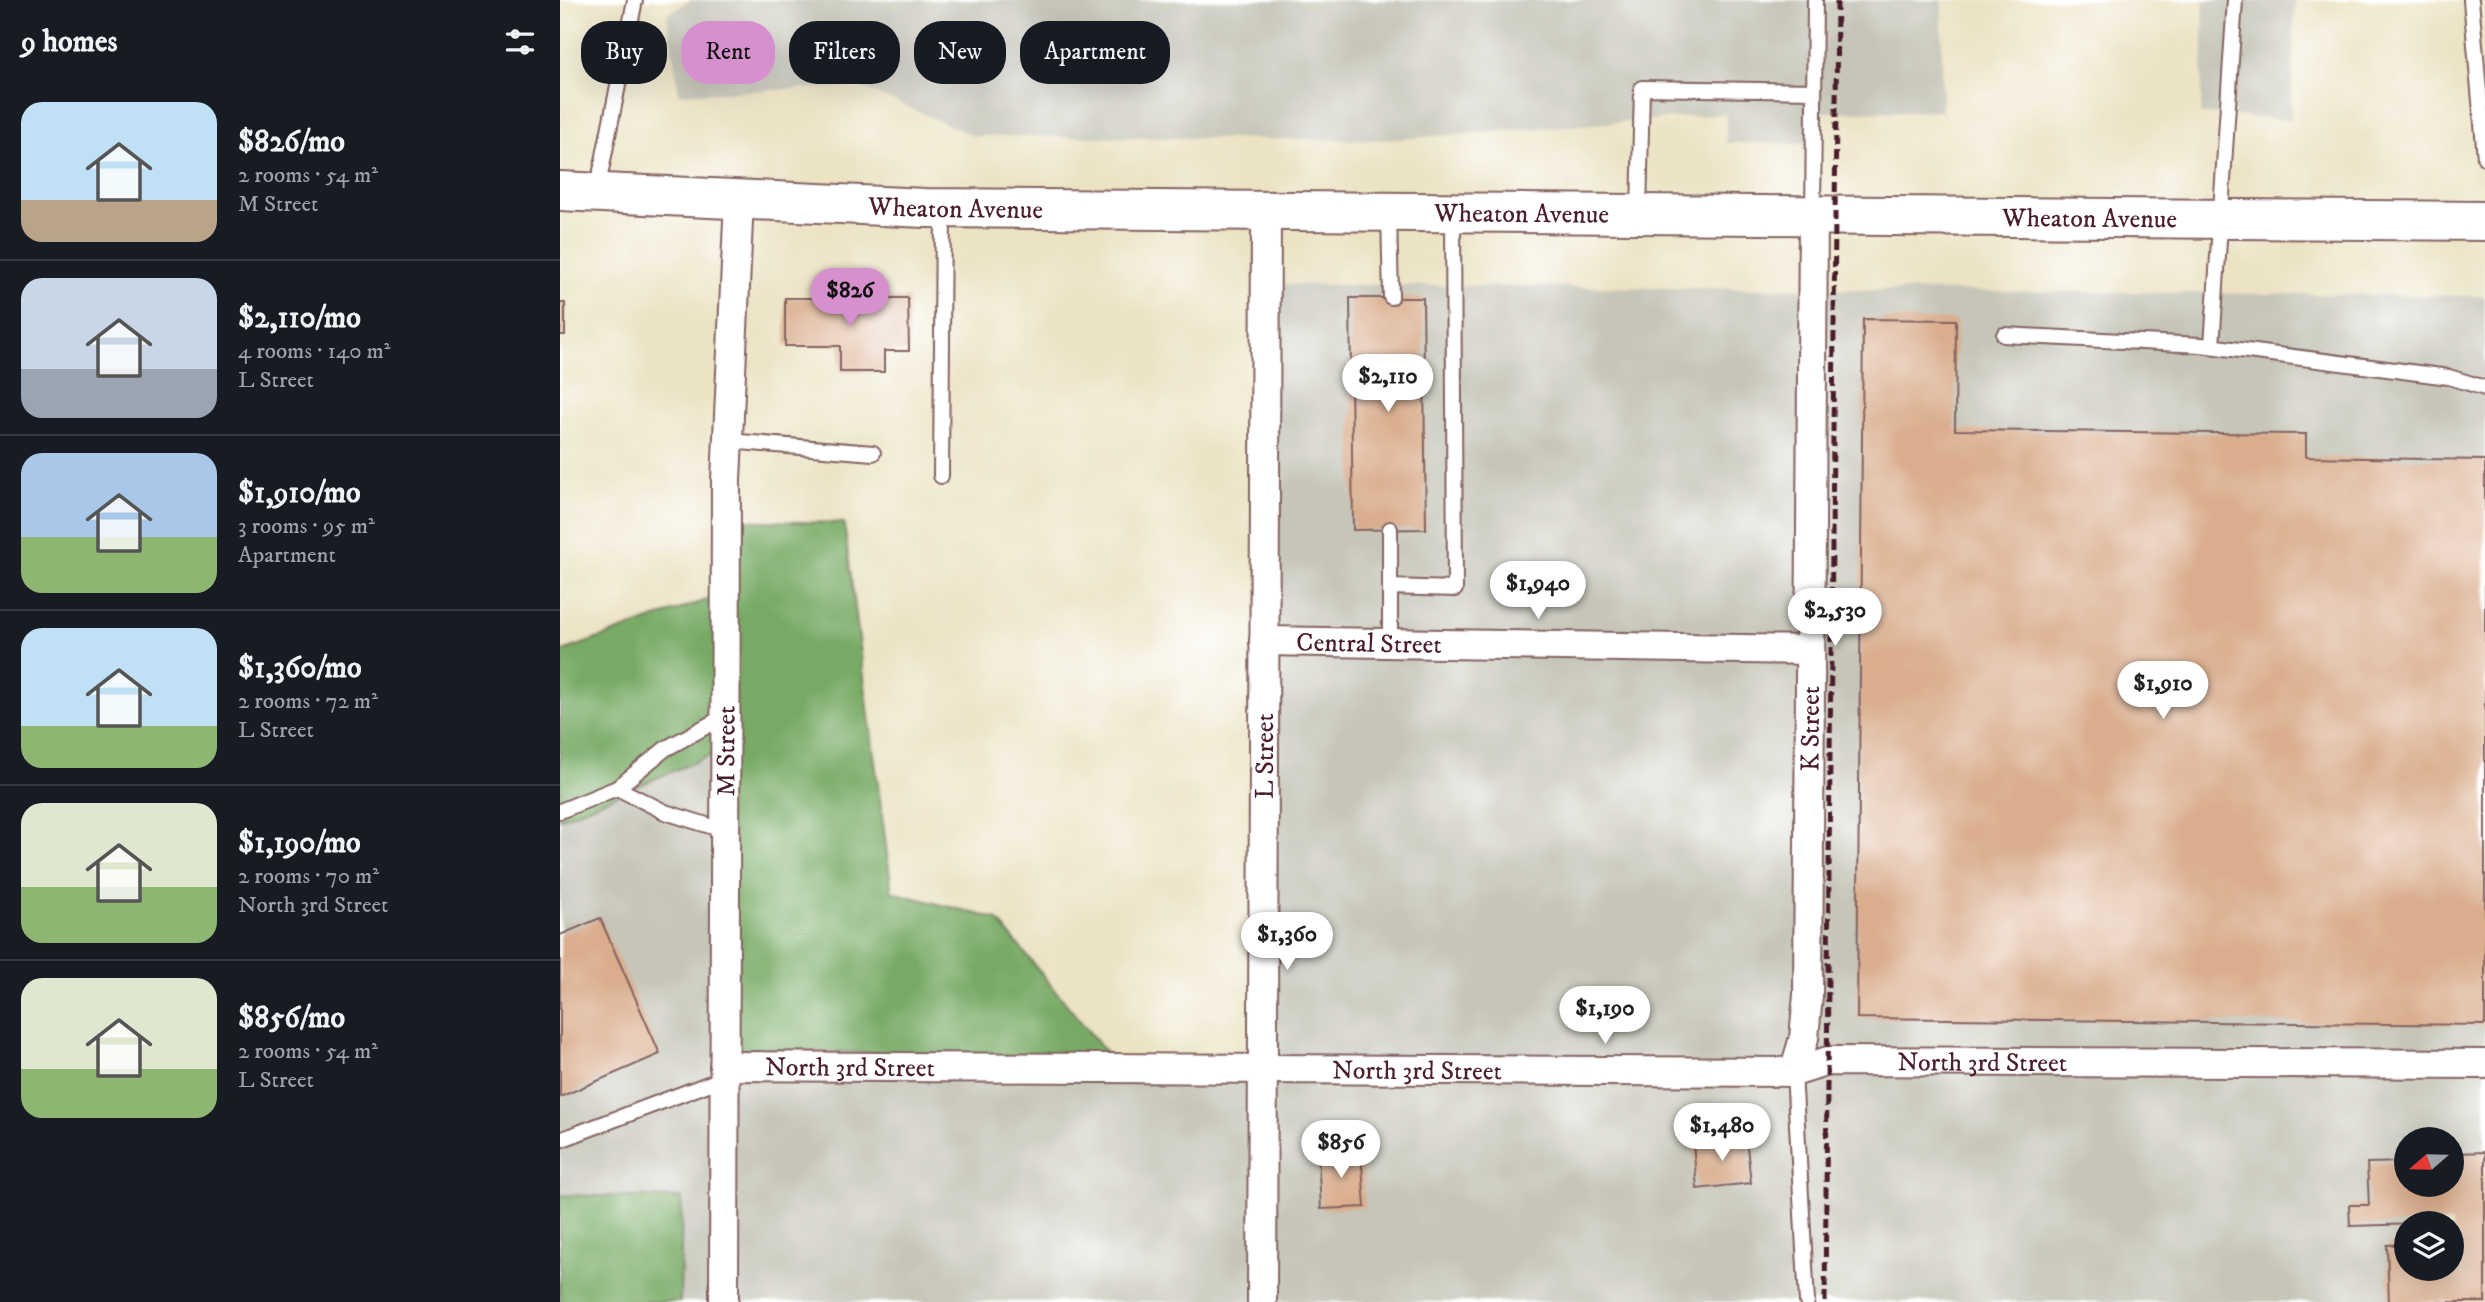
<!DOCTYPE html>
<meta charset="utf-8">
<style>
:root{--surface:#171b24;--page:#242831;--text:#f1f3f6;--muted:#9ea1a6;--line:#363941;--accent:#d690ce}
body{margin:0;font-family:"IM FELL DW Pica",serif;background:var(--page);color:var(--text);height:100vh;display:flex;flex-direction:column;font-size:26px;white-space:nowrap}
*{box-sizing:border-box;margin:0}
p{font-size:23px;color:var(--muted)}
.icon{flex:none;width:38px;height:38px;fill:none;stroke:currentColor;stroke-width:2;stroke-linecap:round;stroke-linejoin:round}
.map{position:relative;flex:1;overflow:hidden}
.drawer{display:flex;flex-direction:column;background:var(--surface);width:560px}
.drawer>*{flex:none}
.banner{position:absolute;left:21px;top:21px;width:665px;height:63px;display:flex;gap:14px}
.needle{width:46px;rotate:250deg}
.fabs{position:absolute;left:1834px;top:1127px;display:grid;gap:14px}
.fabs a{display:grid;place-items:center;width:70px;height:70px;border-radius:50%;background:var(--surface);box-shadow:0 7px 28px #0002;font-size:35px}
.price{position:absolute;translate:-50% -60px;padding:0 16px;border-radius:24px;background:#fff;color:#222;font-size:23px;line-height:46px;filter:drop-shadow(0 2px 4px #0008)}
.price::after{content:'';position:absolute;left:50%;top:42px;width:21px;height:16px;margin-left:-10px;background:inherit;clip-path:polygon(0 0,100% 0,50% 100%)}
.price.current{background:var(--accent);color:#111}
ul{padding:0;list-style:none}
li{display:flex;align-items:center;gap:21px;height:175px;padding:0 21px}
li+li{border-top:2px solid var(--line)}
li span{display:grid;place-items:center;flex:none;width:196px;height:140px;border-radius:21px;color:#555}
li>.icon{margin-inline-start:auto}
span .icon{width:84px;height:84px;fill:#fffc;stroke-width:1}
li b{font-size:30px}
h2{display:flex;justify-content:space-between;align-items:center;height:84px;padding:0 21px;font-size:30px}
.pill{padding:0 24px;border-radius:28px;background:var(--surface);box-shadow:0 7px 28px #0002;font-size:24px;line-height:63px}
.pill.current{background:var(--accent);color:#111}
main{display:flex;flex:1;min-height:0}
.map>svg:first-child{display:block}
.industrial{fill:#c6c5b8;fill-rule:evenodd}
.forest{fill:#78aa65;stroke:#616448;stroke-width:2}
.building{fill:#daad8d}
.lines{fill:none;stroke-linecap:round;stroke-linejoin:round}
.lane-casing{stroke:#836461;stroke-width:18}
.street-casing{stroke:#836461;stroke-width:32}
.primary-casing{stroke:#836461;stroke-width:42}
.lane{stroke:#fff;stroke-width:14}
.street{stroke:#fff;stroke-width:28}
.primary{stroke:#fff;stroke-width:38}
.rail{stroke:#4a1f2b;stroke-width:5;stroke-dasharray:10 5;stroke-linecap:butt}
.labels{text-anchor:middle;stroke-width:5;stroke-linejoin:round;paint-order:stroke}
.street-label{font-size:26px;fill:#4a1f2b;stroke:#fff}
</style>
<main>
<section class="drawer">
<h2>9 homes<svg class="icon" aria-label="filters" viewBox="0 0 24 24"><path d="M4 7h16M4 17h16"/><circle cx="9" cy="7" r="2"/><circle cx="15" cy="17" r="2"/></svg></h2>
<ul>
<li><span style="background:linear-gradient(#bfe0f5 70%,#b9a48a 0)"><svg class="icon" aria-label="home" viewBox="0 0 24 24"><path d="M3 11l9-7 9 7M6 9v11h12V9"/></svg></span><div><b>$826/mo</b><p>2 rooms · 54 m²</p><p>M Street</p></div></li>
<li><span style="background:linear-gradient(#c9d6e8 65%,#9aa5b1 0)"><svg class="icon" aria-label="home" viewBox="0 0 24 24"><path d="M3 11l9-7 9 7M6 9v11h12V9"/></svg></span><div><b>$2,110/mo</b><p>4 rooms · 140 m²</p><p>L Street</p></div></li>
<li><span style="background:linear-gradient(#a9c7e8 60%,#8fb573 0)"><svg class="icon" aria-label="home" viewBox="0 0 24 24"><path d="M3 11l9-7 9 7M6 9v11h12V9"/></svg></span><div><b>$1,910/mo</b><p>3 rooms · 95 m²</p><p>Apartment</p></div></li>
<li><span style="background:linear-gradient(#bfe0f5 70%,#8fb573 0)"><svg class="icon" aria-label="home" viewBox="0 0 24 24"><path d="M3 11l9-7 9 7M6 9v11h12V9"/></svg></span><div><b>$1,360/mo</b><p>2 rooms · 72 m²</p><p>L Street</p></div></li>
<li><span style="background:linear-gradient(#dfe7d0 60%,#8fb573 0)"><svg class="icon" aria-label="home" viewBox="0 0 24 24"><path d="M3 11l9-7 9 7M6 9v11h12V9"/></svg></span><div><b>$1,190/mo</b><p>2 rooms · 70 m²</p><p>North 3rd Street</p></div></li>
<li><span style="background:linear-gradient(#dfe7d0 65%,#8fb573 0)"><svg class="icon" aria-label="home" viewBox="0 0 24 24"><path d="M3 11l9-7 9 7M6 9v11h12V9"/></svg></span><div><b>$856/mo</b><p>2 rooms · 54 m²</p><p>L Street</p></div></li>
</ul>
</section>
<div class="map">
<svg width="1925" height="1302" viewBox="0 0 1925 1302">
<rect width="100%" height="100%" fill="#fff"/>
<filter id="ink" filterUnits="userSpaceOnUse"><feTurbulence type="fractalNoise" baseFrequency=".0143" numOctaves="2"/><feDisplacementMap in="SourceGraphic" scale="14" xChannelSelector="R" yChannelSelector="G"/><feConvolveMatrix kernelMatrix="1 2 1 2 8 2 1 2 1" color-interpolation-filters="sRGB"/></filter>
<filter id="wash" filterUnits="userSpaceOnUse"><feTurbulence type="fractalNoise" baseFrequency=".00686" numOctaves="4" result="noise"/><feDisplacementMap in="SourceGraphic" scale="28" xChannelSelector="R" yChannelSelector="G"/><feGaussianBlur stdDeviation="1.57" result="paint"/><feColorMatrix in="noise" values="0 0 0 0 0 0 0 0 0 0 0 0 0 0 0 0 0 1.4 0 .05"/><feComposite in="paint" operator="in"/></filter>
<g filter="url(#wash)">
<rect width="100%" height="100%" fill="#ece3c4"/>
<!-- industrial -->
<path class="industrial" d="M131,0H1382V111L1254,112L1253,144L1166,143V114L825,140L414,136L299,86L119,94L107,14Z
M1644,0H1735L1731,120L1641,114Z
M712,284L1925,296V1302H120L122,1198L0,1195V819L164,749L162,1048L700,1064ZM1846,1139H1892V1185H1846ZM1846,1223H1892V1269H1846Z"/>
<!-- forest -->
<path class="forest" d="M168,520L284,523L332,892L437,919L552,1060L162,1048L163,750L0,819V652L166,593Z
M0,1195L122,1198L120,1302H0Z"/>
<g id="blocks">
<!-- building -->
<path class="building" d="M225,298H348L349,351H324V372H280V346H225Z
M790,298H863L866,529L793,530Z
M0,303H5V335H0Z
M1303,319L1396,320L1395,430L1746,434V457L1925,460V1025L1297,1018Z
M40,918L100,1054L0,1097V935Z
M1186,1138L1191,1183L1137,1189L1133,1143Z
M801,1151L805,1207L761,1209L758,1153Z
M1925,1152V1302H1829L1827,1245L1846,1244V1269H1892V1223L1790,1226L1789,1205H1809L1807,1163L1846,1162V1185H1892V1160H1896V1153Z"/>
</g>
</g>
<g filter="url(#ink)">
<use href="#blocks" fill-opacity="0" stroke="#836461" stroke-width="2"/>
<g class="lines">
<!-- lane casing -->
<g class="lane-casing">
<path id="lane" d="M1911,0L1925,158
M37,191L75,0
M1079,213L1082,88L1254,91
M829,215L831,297
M1253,216L1255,0
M1444,335L1641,345L1889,377L1925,388
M1652,346L1675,0
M168,441L313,453
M381,476L383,208
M830,587L895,589L893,215
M830,643V529
M165,716L105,749L57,788L105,812L166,831
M0,811L57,788
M1234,1072L1247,1302
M0,1140L164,1078"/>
</g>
<!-- street casing -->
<g class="street-casing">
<g id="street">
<path id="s1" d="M704,641L1250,650"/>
<path id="s2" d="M164,1066L1234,1072L1268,1061L1925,1064"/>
<path id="s3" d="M1234,1072L1244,1038L1248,995L1253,216"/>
<path id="s4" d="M164,1302L166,480L179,200"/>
<path id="s5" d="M702,1302L706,212"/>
</g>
</g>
<!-- primary casing -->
<g class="primary-casing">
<g id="primary">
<path id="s6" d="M0,191L365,208L1925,221"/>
</g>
</g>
<!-- lane -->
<use href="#lane" class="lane"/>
<!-- street -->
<use href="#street" class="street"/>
<!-- primary -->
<use href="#primary" class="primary"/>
<!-- rail -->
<path class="rail" d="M1265,1302L1277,0"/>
</g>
</g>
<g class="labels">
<!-- street labels -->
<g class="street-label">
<text dy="9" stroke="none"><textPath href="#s6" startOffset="396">Wheaton Avenue</textPath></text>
<text dy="9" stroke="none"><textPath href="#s6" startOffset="962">Wheaton Avenue</textPath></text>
<text dy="9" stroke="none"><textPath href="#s6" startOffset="1530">Wheaton Avenue</textPath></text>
<text dy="9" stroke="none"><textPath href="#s1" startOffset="105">Central Street</textPath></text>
<text dy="9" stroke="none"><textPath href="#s3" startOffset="345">K Street</textPath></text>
<text dy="9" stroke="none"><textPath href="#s4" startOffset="551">M Street</textPath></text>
<text dy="9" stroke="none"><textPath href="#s5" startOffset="546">L Street</textPath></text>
<text dy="9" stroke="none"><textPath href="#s2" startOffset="1260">North 3rd Street</textPath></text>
<text dy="9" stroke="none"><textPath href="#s2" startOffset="126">North 3rd Street</textPath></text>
<text dy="9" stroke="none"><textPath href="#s2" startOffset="693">North 3rd Street</textPath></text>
</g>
</g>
</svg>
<div class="fabs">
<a><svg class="needle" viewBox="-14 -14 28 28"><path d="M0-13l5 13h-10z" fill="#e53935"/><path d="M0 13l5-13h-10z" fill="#9ea1a6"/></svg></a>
<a><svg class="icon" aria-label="layers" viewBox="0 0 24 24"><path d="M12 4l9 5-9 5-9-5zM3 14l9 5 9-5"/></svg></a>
</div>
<b class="price current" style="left:290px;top:328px">$826</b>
<b class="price" style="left:828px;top:414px">$2,110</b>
<b class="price" style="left:978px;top:621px">$1,940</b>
<b class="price" style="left:1275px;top:648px">$2,530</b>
<b class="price" style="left:1603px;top:721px">$1,910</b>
<b class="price" style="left:727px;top:972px">$1,360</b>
<b class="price" style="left:1045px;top:1046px">$1,190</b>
<b class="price" style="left:1162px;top:1163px">$1,480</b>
<b class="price" style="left:781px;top:1180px">$856</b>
<div class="banner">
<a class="pill">Buy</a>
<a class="pill current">Rent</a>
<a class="pill">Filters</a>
<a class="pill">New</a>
<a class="pill">Apartment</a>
</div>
</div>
</main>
